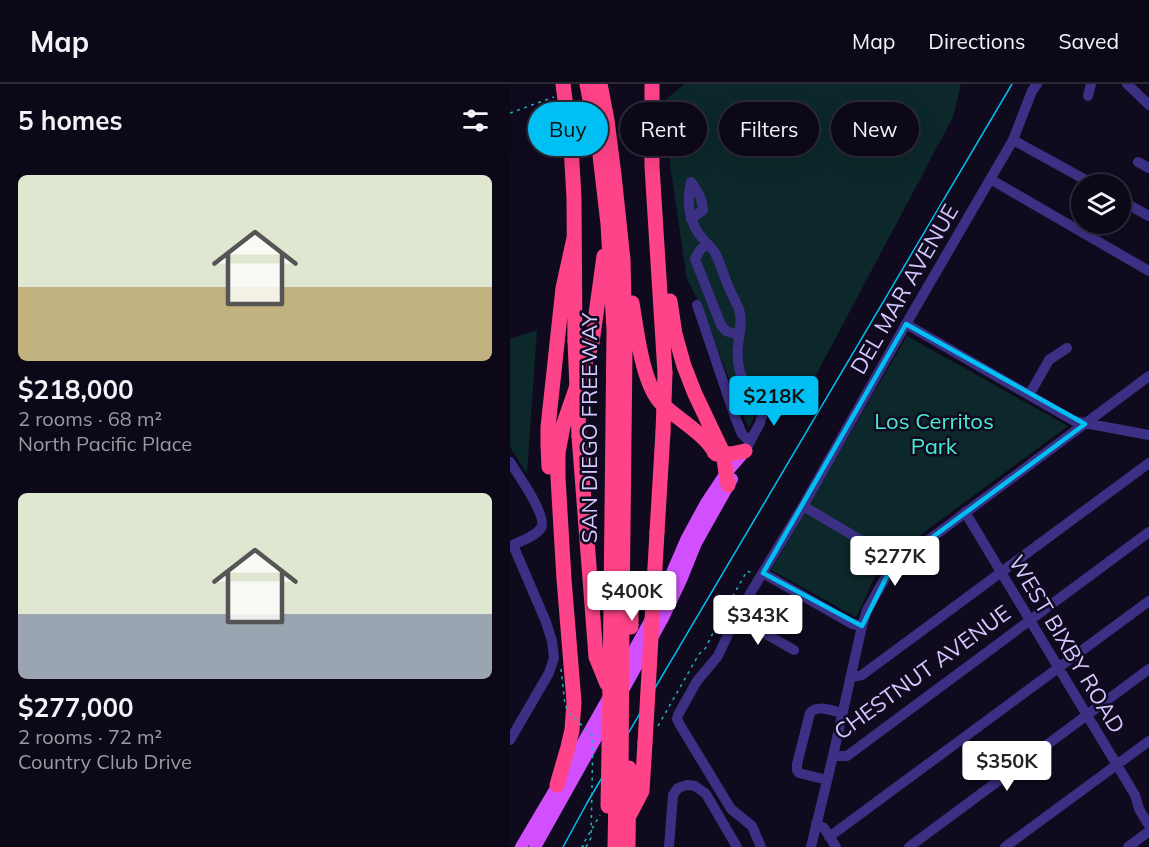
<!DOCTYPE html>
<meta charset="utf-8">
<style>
:root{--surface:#0c0817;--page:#151120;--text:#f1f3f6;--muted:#9a9aa1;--line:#2c2936;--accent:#00c0f3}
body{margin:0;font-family:Mulish,sans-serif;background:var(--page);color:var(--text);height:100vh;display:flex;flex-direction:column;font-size:22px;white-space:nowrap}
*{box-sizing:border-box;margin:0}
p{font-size:20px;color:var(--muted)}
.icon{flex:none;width:33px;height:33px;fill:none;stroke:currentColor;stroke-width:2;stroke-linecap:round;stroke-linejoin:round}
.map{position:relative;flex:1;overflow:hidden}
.panel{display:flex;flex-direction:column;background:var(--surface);width:510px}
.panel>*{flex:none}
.hud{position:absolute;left:18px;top:18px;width:531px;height:54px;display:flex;gap:12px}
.controls{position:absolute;left:561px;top:90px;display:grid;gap:12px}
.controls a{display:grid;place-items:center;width:60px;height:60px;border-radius:50%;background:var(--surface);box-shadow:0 6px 24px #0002,0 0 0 2px var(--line);font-size:30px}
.price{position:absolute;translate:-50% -51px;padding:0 14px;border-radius:6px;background:#fff;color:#222;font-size:20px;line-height:39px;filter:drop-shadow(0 2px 3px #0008)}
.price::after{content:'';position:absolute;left:50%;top:36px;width:18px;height:14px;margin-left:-9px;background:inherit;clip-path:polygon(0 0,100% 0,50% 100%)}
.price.current{background:var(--accent);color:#111}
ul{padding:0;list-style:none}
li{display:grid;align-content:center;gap:12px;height:318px;padding:0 18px}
li span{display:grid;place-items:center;height:186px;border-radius:9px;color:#555}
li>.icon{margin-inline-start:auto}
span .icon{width:108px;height:108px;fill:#fffc;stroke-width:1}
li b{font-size:26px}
h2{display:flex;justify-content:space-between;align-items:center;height:72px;padding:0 18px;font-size:26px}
.tag{padding:0 21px;border-radius:27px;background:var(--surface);box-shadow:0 6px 24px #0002,0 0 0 2px var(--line);font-size:21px;line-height:54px}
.tag.current{background:var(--accent);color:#111}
header{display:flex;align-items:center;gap:36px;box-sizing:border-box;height:84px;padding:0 30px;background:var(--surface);border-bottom:2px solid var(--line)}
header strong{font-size:28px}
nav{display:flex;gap:33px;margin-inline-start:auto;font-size:21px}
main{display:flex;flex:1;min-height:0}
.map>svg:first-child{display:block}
.green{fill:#0c282a}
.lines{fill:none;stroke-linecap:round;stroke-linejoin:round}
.path{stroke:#20b3bb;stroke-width:1.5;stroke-dasharray:3 4.5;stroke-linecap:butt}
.minor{stroke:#3c3084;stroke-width:10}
.major{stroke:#d14fff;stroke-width:12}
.highway{stroke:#ff4388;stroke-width:15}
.tram{stroke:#00c0f3;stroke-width:1.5}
.path-bridge{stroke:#20b3bb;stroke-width:1.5;stroke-dasharray:3 4.5;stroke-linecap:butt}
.highway-bridge{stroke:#ff4388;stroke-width:15}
.marked{fill:none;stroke:#00c0f3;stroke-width:4.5;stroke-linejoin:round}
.labels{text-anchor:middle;stroke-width:5;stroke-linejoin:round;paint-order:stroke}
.street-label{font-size:22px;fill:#d5c8ff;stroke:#100a1f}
.park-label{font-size:22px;fill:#48ebd5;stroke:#100a1f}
</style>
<header>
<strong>Map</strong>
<nav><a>Map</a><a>Directions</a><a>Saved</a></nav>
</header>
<main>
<section class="panel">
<h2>5 homes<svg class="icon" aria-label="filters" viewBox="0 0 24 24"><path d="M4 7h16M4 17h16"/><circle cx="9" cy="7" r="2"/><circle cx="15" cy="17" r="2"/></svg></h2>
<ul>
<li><span style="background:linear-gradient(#dfe7d0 60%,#c2b280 0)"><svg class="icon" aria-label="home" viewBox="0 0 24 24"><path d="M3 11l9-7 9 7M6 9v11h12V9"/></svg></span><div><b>$218,000</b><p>2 rooms · 68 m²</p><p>North Pacific Place</p></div></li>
<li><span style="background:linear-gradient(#dfe7d0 65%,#9aa5b1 0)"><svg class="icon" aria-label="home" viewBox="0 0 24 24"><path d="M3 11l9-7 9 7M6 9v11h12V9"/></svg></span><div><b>$277,000</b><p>2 rooms · 72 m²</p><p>Country Club Drive</p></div></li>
</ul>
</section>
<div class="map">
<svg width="639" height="763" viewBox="0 0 639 763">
<rect width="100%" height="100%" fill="#100a1f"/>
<!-- green -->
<path class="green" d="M175,0H451L443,33L306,291L275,307C262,303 257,300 246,310L245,331L239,343L231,327L193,226L177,195L151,19Z
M27,246L17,390L0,363V255Z
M397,252L558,342L387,468C378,477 368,486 362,498C357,510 352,522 346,533L261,486Z"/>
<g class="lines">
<!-- path -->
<path class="path" d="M0,29L44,13
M148,642L189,570L195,565L211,533L237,487L242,489
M74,763L72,762L90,731
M76,763L81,754"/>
<!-- minor -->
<path class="minor" d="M617,0L639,21
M578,12L581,0
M503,56L583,100
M628,78L639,84
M480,95L639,187
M181,98C176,118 179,140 193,155C197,160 202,163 205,169C211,180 214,193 219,204C222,211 226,218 229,225C233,237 229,250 228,262C226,278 231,298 241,311L256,315L250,339L235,367
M610,116L639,132
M181,135L193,126C193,115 187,107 181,98
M197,160L190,166L185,175L211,241L216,247L229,251
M187,221L225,333L232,350L240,358
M396,240L564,337L639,351
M519,311L539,276L557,264
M0,378C7,389 38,433 31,444C26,452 11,457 3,461
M293,422L388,478
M455,428L625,711L629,725L638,740
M253,489L342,540L352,542
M226,533L284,566
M340,594L352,591L639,379
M0,656L39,589L44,574L42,557L36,538L3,461
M323,672H337L639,448
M317,696L289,689L287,686V680L300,629C308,620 322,627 333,629
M306,740L314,744L326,763
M319,753L639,517
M159,763L163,711L168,704L177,701L185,702L196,710L227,763
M251,763L242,742L221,725L170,641L167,635L168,631L187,597L208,572L226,533L293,422L396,240L503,56L522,7L527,0
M301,763L323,672L352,542L357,526L381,484L639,292
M399,763L639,585
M495,763L639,657
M618,763L638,748"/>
<!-- major -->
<path class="major" d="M112,588L145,528L177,454L196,419L216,389L235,367
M112,608L154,532L171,496L186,459L222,395
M11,763L75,655L100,611
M25,763L99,631"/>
<!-- highway -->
<path class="highway" d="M77,0L89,63L98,140L104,246L100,608
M90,0L97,36L104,91L113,176L115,267L112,529
M142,0V83L155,289
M61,62L64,114L65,257
M160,217L165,250L174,282L185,310L213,369L218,401
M122,219C127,247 132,300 152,320C170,337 193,348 206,370
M69,352L86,573L97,600
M204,368L221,370L235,367
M39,383L38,361V343L53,204L64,154
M147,448L153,348
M47,701L58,663L62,646L64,618L54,495L48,394V369L53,342L82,259L94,172
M120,730L132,707L135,659
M105,763L106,709
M118,763L119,684"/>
<!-- tram -->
<path class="tram" d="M53,763L77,719L502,0"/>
<!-- path-bridge -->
<path class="path-bridge" d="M51,585L55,621L59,629L83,652L81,754"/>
<!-- highway-bridge -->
<path class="highway-bridge" d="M53,0L61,62
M65,257L69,352
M153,348L155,289
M121,543V516
M135,659L147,448
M111,699L112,529
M98,722L100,608"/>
</g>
<!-- marked area -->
<path class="marked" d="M396,240L575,340L381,484L352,542L253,489Z"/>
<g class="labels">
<!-- street labels -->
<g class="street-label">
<text transform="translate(394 205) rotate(-60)" y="8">DEL MAR AVENUE</text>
<text transform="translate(79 344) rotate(-90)" y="8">SAN DIEGO FREEWAY</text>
<text transform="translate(557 560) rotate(59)" y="8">WEST BIXBY ROAD</text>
<text transform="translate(412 588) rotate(-36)" y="8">CHESTNUT AVENUE</text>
</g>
<!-- park labels -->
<g class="park-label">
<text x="424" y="345">Los Cerritos<tspan x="424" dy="25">Park</tspan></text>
</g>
</g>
</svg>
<div class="controls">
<a><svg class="icon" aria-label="layers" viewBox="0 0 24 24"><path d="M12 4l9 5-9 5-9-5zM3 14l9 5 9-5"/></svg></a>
</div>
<b class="price current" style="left:264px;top:343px">$218K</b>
<b class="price" style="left:385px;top:503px">$277K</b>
<b class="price" style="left:122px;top:538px">$400K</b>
<b class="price" style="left:248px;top:562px">$343K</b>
<b class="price" style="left:497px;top:708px">$350K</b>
<div class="hud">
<a class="tag current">Buy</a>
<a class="tag">Rent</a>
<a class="tag">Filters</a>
<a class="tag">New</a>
</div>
</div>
</main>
